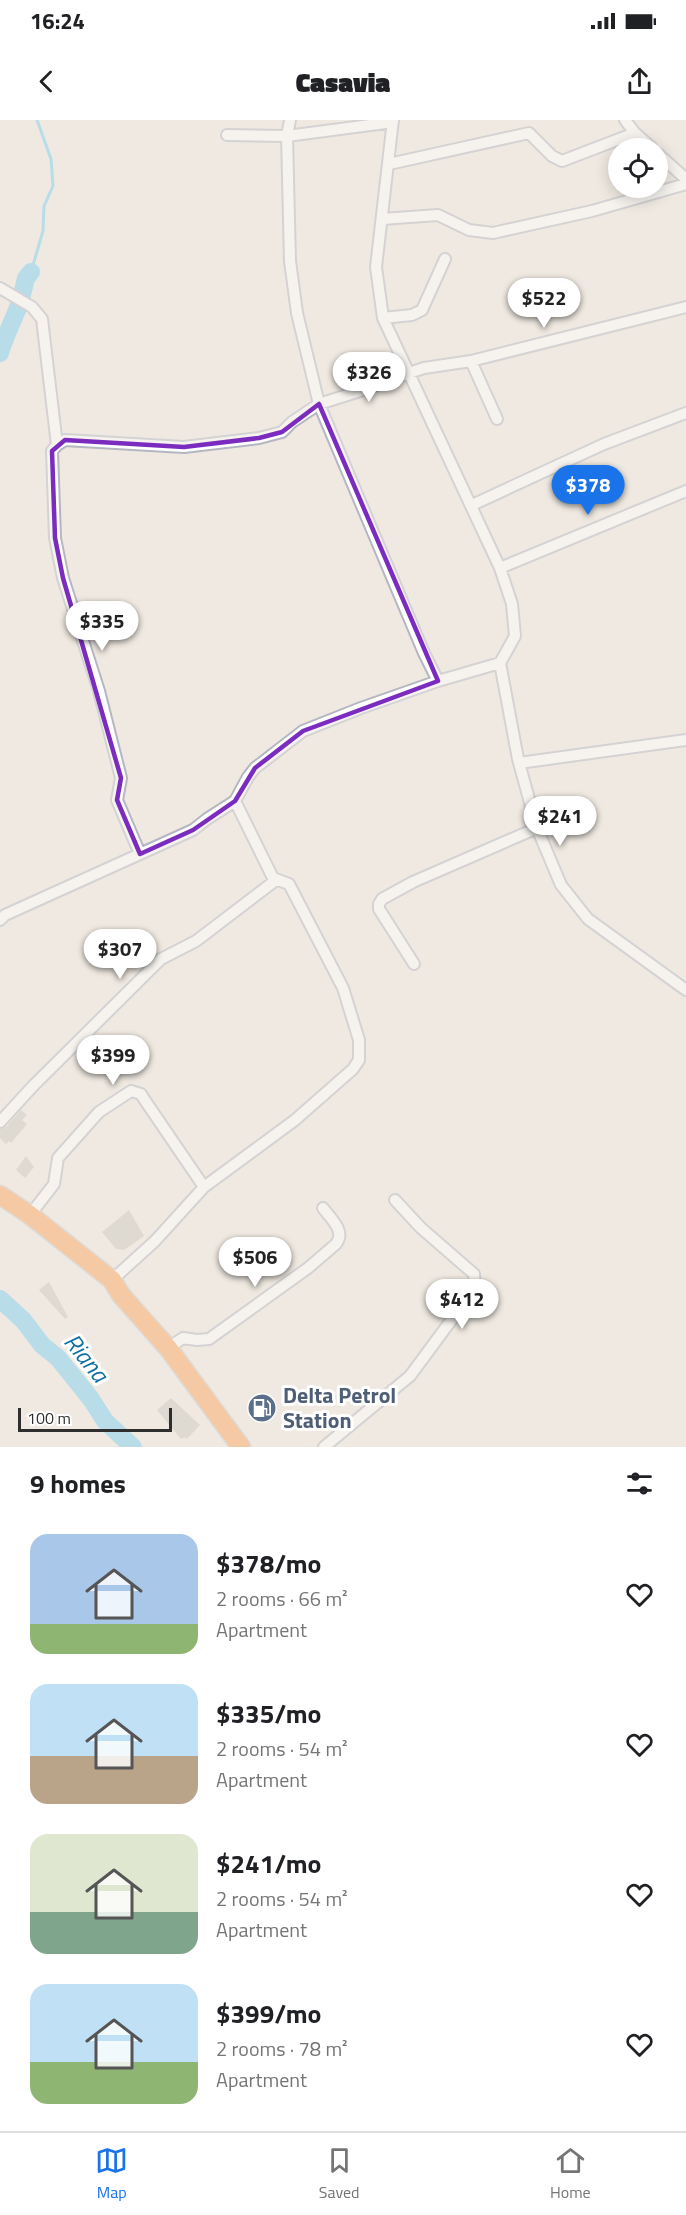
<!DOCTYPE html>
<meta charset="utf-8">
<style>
:root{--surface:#fff;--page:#f2f2f2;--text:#202124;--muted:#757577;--line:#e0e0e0;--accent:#1a73e8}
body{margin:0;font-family:"Titillium Web",sans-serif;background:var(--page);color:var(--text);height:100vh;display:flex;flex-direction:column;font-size:22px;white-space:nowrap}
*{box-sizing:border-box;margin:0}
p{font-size:20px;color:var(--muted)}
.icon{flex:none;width:33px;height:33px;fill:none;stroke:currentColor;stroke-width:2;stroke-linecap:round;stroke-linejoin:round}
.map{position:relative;height:1327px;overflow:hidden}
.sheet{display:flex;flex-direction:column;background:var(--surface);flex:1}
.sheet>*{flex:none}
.fabs{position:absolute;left:608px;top:18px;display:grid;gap:12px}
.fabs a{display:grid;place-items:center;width:60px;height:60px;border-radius:50%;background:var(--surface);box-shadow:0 3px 15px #0003;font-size:30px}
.scale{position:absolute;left:18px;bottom:15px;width:154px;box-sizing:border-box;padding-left:6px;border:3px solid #2e2e2e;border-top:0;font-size:16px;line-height:21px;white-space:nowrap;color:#2e2e2e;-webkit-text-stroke:4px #fff;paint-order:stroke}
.price{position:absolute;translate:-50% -51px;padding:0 14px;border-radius:21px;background:#fff;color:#222;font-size:20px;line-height:39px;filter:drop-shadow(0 2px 3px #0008)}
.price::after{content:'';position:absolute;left:50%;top:36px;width:18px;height:14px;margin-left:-9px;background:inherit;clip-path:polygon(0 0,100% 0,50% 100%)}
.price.on{background:var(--accent);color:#fff}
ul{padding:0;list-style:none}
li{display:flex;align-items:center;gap:18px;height:150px;padding:0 30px}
li span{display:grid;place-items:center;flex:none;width:168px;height:120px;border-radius:18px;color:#555}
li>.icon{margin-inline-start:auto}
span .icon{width:72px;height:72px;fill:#fffc;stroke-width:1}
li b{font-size:26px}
h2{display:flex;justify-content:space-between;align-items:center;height:72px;padding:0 30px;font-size:26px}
.status{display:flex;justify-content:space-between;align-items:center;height:42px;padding:0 30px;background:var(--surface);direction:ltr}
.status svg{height:16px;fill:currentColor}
header{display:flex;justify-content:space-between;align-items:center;height:78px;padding:0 30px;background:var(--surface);font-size:27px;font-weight:800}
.tabs{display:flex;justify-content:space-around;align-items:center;height:84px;border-top:2px solid var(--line);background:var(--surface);font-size:16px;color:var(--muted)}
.tabs a{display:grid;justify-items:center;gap:3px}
.tabs .on{color:var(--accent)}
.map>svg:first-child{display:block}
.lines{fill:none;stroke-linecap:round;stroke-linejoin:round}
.stream{stroke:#75cff0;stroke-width:3}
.river{stroke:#75cff0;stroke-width:18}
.building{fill:#cbc7bf}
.street-casing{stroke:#b4b7c1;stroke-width:14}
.highway-casing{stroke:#c9c9c9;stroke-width:21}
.street{stroke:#fff;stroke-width:10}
.highway{stroke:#ffa35c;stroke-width:18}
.marked{fill:none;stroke:#7b2cbf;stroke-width:4.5;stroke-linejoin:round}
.labels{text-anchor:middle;stroke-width:6;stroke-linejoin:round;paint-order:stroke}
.service-label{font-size:22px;font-weight:bold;fill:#4e5e75;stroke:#fff;text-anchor:start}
.water-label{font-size:24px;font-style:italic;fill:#0d6fa3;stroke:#fff}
</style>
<div class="status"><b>16:24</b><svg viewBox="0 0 49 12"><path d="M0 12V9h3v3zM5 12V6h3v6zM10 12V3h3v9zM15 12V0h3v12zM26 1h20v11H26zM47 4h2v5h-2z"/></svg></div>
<header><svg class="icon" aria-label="back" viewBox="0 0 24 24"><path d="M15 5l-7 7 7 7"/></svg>Casavia<svg class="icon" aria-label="share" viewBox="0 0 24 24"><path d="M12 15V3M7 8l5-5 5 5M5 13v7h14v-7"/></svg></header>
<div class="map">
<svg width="686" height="1327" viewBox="0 0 686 1327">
<rect width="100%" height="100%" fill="#efe9e1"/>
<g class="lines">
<!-- stream -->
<path class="stream" d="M31,152L43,111L44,86L53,66L51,39L37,0"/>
<!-- river -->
<path class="river" d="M22,175L26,158L31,152
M0,233C5,216 13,201 19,185
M0,1179L23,1200L42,1225L58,1238L91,1279L105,1301L133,1327"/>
</g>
<!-- building -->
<path class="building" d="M21,990L27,995L22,1000L27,1004L11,1023L9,1021L6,1024L0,1018V1009L6,1007Z
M26,1036L34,1047L25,1058L16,1050Z
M129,1090L144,1116L124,1130L116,1129L102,1112Z
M49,1162L68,1197L65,1199L39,1170Z
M171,1278L200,1305L187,1319L185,1317L181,1319L157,1290Z"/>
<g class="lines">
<!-- street casing -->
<g class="street-casing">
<path id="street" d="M290,0L287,16L290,141L297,193L319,284L424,533L438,561
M393,0L376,147L383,198L500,448L512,484L515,516L500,543L518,639L537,708L561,765L588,799L686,870
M625,0L635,13L652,28
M227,15L287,16L393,2
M657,33L686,59
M389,44L529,13L552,36L562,41L635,13
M382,99L438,95L469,110L493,113L592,91L686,64
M0,168L32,187L42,199L57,325
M383,198L412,195L422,190L445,139
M471,241L497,299
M472,385L604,324L686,293
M500,448L686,371
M519,643L686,620
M140,734L117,680L121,658L99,571L63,458L55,418L52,331L57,325L65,320L184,327L259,318L282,312L292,302L319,284L360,271L409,253L424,248L471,241L686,187
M0,800L5,795L193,710L207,699L235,681L248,657L255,648L303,611L361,588L438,561L500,543
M414,844L379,789V784L382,779L413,762L537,708
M0,1002L33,966L161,839L196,821L276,760
M30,1095L54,1064L58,1038L99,992L131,971L141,974L144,979L204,1067
M112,1160L155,1121L204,1067L295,1000L353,949L359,940V920L343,868L289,764L273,758L235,681
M168,1228L183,1218L197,1220L209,1219L308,1148L336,1124C346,1111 331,1099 323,1088
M324,1327L410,1256L475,1168L474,1154L421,1108L395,1080"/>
</g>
<!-- highway casing -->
<g class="highway-casing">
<path id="highway" d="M0,1075L30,1095L112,1160L121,1175L168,1228L241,1327"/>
</g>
<!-- street -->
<use href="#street" class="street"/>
<!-- highway -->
<use href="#highway" class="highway"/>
</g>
<!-- marked area -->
<path d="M0 0H686V1327H0ZM319,284L438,561L303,611L255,648L235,681L193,710L140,734L117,680L121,658L63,458L55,418L52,331L65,320L184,327L259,318L282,312Z" fill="#efe9e1" fill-opacity=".55" fill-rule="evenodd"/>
<path class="marked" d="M319,284L438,561L303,611L255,648L235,681L193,710L140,734L117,680L121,658L63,458L55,418L52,331L65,320L184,327L259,318L282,312Z"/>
<!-- icons -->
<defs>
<g id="fuel-disc" transform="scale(1.5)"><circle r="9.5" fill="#5c6f8a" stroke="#fff"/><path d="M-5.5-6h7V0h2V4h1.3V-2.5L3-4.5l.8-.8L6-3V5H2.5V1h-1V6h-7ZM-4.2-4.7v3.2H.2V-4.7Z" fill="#fff"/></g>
</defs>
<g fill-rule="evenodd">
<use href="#fuel-disc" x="262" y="1288"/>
</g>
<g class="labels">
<!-- service labels -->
<g class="service-label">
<text x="283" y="1283">Delta Petrol<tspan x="283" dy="25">Station</tspan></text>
</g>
<!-- water labels -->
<g class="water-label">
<text transform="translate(86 1238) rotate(51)" y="8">Riana</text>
</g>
</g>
</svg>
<div class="fabs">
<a><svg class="icon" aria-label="locate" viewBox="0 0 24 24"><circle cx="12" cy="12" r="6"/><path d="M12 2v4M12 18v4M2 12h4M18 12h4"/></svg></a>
</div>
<div class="scale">100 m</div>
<b class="price" style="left:544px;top:209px">$522</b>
<b class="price" style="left:369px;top:283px">$326</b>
<b class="price on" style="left:588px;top:396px">$378</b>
<b class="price" style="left:102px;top:532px">$335</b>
<b class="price" style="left:560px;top:727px">$241</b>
<b class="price" style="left:120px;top:860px">$307</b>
<b class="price" style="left:113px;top:966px">$399</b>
<b class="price" style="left:255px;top:1168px">$506</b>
<b class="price" style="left:462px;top:1210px">$412</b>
</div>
<section class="sheet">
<h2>9 homes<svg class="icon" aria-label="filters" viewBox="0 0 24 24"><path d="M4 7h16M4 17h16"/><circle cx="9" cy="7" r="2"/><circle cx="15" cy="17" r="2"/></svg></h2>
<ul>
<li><span style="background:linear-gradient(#a9c7e8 75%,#8fb573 0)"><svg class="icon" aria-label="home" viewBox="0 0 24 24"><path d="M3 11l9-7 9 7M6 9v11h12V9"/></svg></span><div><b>$378/mo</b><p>2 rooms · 66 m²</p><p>Apartment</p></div><svg class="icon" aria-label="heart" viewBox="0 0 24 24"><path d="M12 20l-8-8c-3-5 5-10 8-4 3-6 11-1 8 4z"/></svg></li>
<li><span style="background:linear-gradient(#bfe0f5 60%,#b9a48a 0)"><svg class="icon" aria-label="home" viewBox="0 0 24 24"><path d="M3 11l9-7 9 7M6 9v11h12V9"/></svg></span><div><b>$335/mo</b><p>2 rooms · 54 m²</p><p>Apartment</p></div><svg class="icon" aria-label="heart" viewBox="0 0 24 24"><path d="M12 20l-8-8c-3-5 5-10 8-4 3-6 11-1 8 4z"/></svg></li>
<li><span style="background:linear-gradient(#dfe7d0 65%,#7fa58c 0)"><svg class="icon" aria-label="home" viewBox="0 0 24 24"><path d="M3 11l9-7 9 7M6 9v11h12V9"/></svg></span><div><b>$241/mo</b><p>2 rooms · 54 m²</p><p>Apartment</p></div><svg class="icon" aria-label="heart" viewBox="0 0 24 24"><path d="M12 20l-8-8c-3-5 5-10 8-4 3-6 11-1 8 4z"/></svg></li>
<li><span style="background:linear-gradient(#bfe0f5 65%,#8fb573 0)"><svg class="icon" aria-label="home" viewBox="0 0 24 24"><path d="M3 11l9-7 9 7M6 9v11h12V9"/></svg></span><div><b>$399/mo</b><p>2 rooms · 78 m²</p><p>Apartment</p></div><svg class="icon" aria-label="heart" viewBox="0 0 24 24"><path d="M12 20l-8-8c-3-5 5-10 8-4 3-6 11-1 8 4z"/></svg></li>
</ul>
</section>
<nav class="tabs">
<a class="on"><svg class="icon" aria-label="map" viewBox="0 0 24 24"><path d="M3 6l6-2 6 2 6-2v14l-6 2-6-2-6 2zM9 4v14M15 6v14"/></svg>Map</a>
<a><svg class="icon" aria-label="saved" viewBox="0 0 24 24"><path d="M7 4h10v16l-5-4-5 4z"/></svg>Saved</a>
<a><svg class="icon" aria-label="home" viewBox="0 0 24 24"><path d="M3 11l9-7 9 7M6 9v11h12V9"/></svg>Home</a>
</nav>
